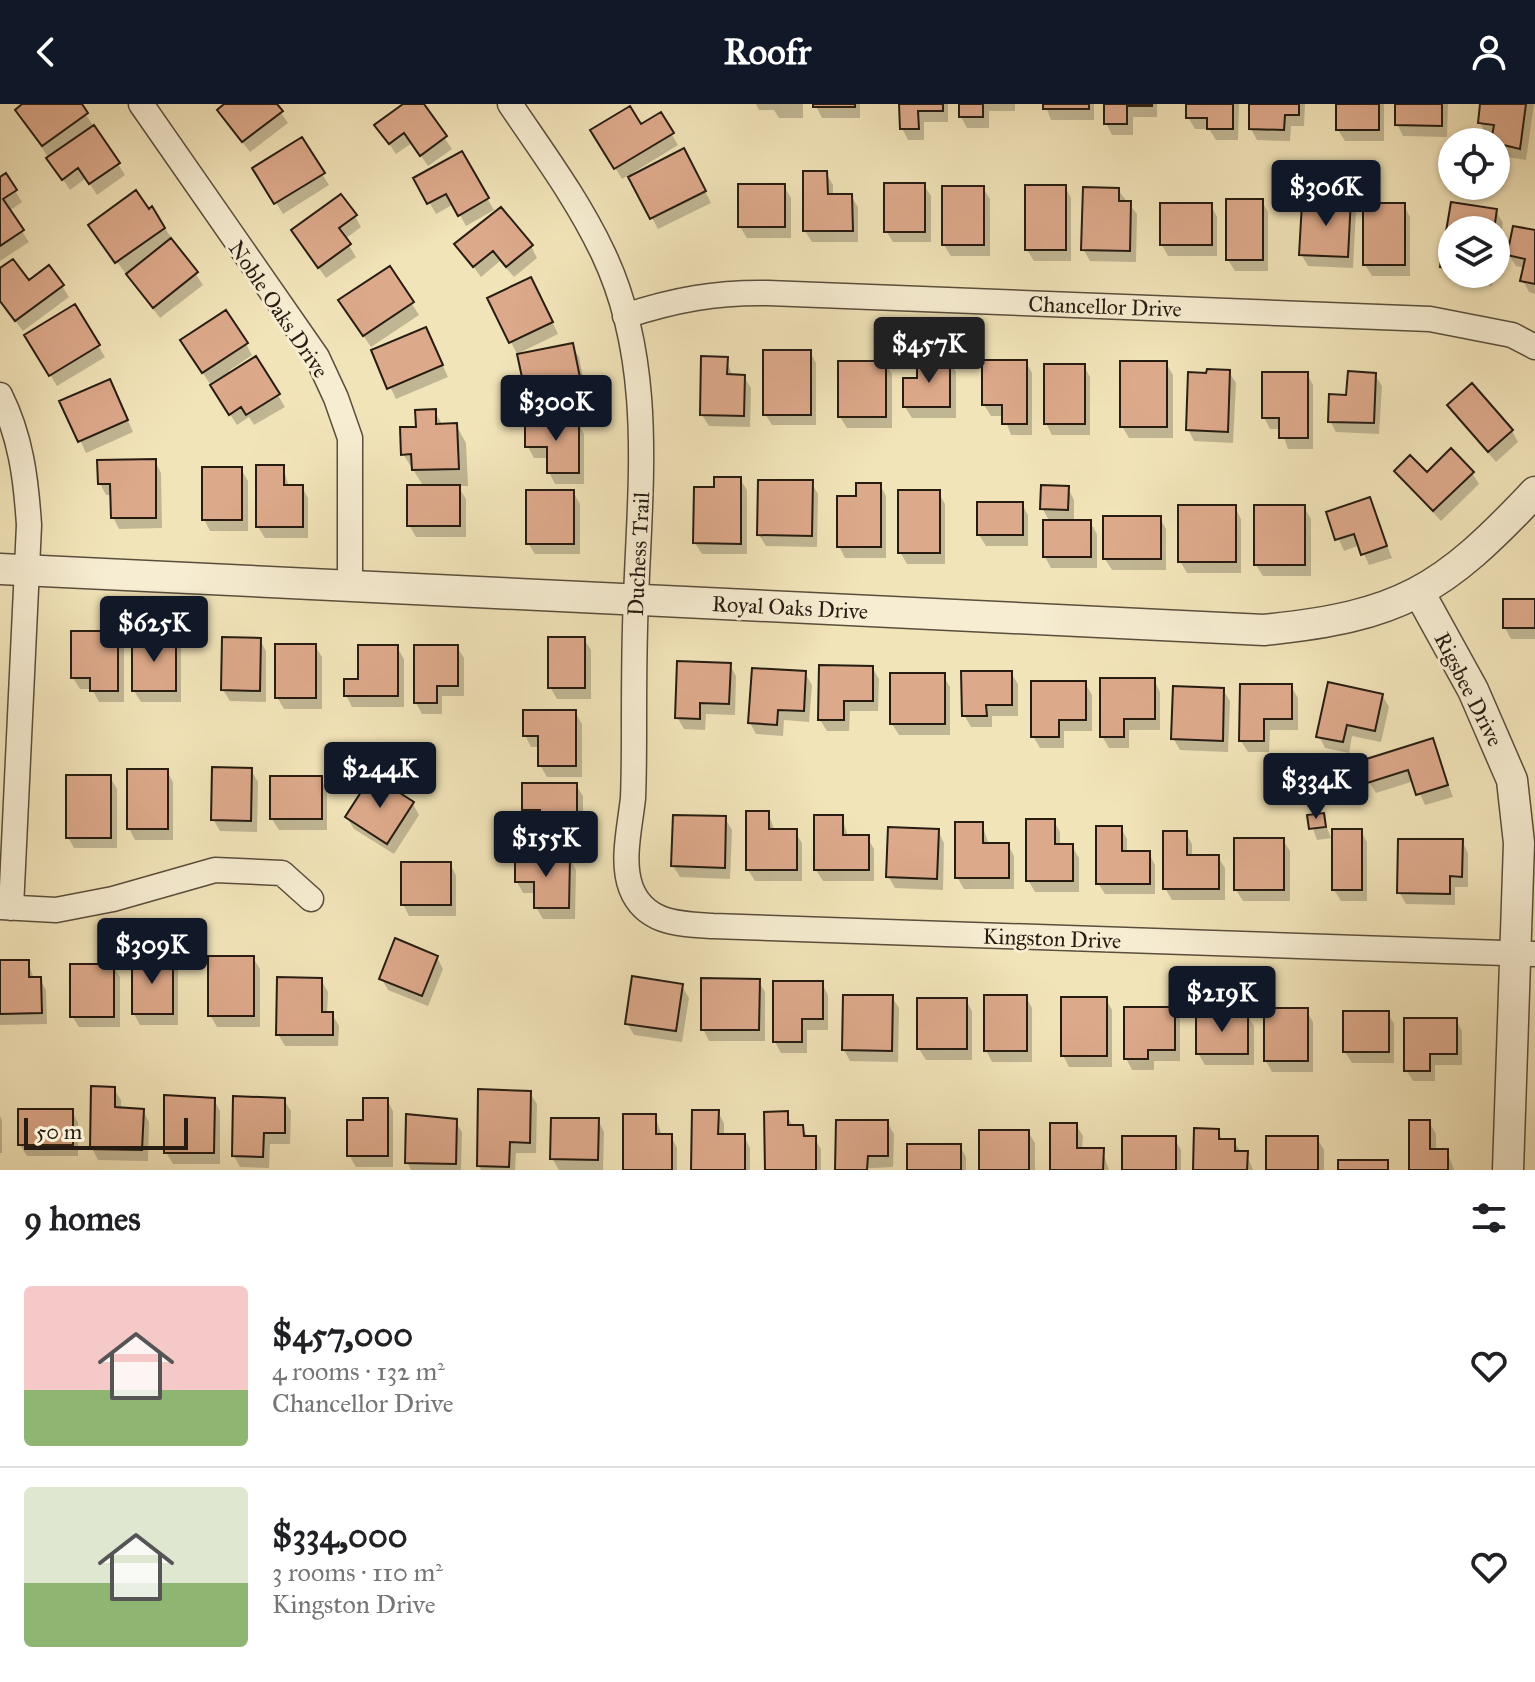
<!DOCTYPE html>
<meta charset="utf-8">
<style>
:root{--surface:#fff;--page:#f6f6f6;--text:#202124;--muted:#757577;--line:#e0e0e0;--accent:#111827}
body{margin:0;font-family:"IM FELL Great Primer",serif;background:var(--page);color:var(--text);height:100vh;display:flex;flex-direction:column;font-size:30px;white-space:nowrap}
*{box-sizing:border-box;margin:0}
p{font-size:26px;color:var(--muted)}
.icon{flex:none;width:44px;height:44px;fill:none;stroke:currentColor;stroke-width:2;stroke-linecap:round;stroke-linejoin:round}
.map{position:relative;height:1066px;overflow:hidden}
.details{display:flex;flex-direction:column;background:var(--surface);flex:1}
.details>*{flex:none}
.controls{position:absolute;left:1438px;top:24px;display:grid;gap:16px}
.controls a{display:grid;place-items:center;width:72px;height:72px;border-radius:50%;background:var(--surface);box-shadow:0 2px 6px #0004;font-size:40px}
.scale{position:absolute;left:24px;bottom:20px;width:164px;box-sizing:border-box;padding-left:8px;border:4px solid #271c12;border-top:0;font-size:22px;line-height:28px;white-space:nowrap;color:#271c12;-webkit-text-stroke:6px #f7edd2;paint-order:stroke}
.price{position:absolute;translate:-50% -68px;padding:0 18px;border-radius:8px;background:var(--accent);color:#fff;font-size:26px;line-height:52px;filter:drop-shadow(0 2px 4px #0008)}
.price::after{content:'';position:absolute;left:50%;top:48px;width:24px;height:18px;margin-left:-12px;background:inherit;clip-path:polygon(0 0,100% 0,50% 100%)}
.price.selected{background:#222;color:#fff}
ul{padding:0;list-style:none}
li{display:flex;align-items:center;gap:24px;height:200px;padding:0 24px}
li+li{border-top:2px solid var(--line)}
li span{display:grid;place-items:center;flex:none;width:224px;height:160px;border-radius:8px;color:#555}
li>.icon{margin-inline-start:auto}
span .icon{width:96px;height:96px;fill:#fffc;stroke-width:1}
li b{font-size:34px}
h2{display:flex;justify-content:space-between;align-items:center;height:96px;padding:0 24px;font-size:34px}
header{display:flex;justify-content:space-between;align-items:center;height:104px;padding:0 24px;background:var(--accent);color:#fff;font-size:36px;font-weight:800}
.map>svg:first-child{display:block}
.shadow{fill:#0003}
.building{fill:#dda98b;stroke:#271c12;stroke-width:2}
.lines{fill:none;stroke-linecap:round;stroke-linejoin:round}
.minor-casing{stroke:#5a4e3c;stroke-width:27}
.tertiary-casing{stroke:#5a4e3c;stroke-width:33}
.minor{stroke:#f7edd2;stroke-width:24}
.tertiary{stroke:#f7edd2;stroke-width:30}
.labels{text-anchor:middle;stroke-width:6;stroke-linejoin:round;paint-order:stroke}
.street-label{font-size:22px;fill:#271c12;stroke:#f7edd2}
</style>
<header><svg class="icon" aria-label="back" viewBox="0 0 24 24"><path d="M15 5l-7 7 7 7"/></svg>Roofr<svg class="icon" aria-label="person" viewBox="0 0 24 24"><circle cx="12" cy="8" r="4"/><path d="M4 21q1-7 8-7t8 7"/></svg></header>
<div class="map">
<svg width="1535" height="1066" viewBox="0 0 1535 1066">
<rect width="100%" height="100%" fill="#f2e4b9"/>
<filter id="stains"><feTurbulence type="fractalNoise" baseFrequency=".0025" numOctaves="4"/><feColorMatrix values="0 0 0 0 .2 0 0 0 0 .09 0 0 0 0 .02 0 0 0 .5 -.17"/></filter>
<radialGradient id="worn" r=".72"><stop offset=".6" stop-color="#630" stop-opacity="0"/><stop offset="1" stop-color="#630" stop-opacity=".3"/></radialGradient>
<!-- shadow -->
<path class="shadow" d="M26,0H79L125,71L97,91L86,74L70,86L24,17Z
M228,0H275L288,19L250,48L226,17Z
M406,0H421L452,45L428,62L412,39L396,50L384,32Z
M756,0H803V14H779L774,6H759Z
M815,0H860V14H822Z
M901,0H948V18H924V36H908L902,24Z
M961,0H1015V7H989V24H967L961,13Z
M1045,0H1094V16H1051Z
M1106,0H1157V13H1133V31H1112L1106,19Z
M1188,0H1239L1238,36H1216L1209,25H1195L1188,13Z
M1251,0H1305L1304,22H1291L1290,37L1257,36L1251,25Z
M1338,0H1384V37H1345L1338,26Z
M1397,0H1448L1447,33L1403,32L1397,20Z
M1482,0H1534L1526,56L1500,52L1494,31L1486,30L1480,18Z
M660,11L678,41L631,70L632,73L690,58L711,99L658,125L629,71L622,75L593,27L641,23Z
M301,36L329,81L283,110L255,64Z
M461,49L494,106L466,122L454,100L436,110L416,75Z
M826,69L833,81V92H851L858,103V138H812L805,127Z
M0,75L15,87L22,98L9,107L29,138L0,157Z
M924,81L931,92V138H893L886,127Z
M784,82L791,94V134H747L740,123Z
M1065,83L1071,94V157H1034L1027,146Z
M983,84L990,95V152H951L944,141Z
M1118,86L1137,110L1136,158L1090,157L1083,145Z
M1349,96L1356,107L1353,164L1308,162L1301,150L1329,102Z
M1262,97L1268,108V167H1235L1228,156Z
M1452,100L1496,107L1503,119L1496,159V126H1452V170H1494L1492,182L1449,174L1442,163Z
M1211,101L1217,113V152H1168L1162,141Z
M1404,101L1410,113V172H1372L1365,161Z
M152,105L203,181L160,214L97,132Z
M355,112L361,123L345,135L356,153L326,174L300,138Z
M1535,128V190L1529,188L1523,177L1525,164L1516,162L1509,151Z
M457,141L531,142L537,154L514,173L500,157L481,173Z
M389,164L419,211L371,243L347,207Z
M0,167L28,179L62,182L69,193L23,227L0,197Z
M537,186L558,230L517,250L489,195Z
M74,202L105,253L57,282L26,231Z
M426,225L448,273L396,295L373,247Z
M246,240L252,251L229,267L231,270L256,255L285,303L254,321L249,313L237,321L189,248Z
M572,242L579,253L589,304L558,310L549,285L532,288L525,277Z
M810,248L816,259V321H772L765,310Z
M726,255L733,273H744L751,284L750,323L709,322L702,311Z
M949,257L956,268V314H912L905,303L919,276Z
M1026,258L1032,269V331H1011L1004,312H991L984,301Z
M885,259L892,270V324H847L840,313Z
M1166,259L1173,271V334H1129L1122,322Z
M1084,262L1090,273V331H1052L1046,319Z
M1229,268L1236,279L1233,339L1194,337L1188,325Z
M1307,270L1313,281V345H1288L1281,325H1270L1264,313Z
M1375,271L1382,282L1379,330L1336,328L1330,317L1348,293Z
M116,289L133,328L86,349L62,298Z
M1449,302L1512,327L1518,338L1496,358Z
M435,308L443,322L456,321L466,339L468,382H458L466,395V433H416L409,421L424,383L403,350L418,325Z
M578,318L584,330V380H555L549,368V354H534L528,343Z
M155,357L161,369L162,424L119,425L113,413V391H106L100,379Z
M283,363L289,383H302L308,394V434H265L258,423Z
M241,365L248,377V427H210L204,415Z
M1396,368L1472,369L1479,380L1441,417Z
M740,375L747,386V450H702L695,439L716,385Z
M811,378L818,390L817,443L766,442L759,431Z
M880,381L886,392V454H845L839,442L858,394Z
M1068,384L1074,396V418H1090L1097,430V464H1051L1045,453L1050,418L1042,404Z
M573,388L580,400V450H535L528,439Z
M938,388L945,400V460H907L900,448Z
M1369,396L1392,454L1369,461L1360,441L1344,447L1328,410Z
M1022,400L1028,411V442H986L979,431Z
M1235,403L1241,415V469H1187L1180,457Z
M1304,403L1311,415V472H1263L1256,461Z
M1160,414L1166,425V466H1112L1105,455Z
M1535,497V535H1511L1505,524Z
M117,529L124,540V598H99L92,585H80L73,574Z
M175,534L181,545V598H141L134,587Z
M584,535L591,546V595H557L550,583Z
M260,536L266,547V598L230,597L223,586Z
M315,542L322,553V605H284L277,593Z
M397,543L404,555V603H352L346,591Z
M457,543L464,554V592H442V610H422L416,599Z
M730,561L736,572L735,611L706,610L705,626L684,625L677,613Z
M872,563L879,575L878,607H850L849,627H827L820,616Z
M805,569L812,581L809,618L784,616L783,632L756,630L750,619Z
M1011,569L1018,580V612H992V623H971L964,611Z
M943,571L950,583V631H899L892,620Z
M1154,576L1160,588V626H1129V644H1109L1102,632Z
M1085,579L1092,591V627H1064V644H1040L1033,632Z
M1291,582L1298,594V626H1270L1269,648H1248L1241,637Z
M1223,586L1230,597L1228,648L1180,646L1173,634Z
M1382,591L1389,603L1381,638L1352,632L1349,649L1325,644L1319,632Z
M575,608L582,620V673H547L540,661V643H531L525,631Z
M1432,636L1453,693L1425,701L1414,677L1376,689L1369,678Z
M251,666L258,678L257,728L220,727L213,715Z
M167,667L173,678V736H135L129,724Z
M110,673L117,685V744H74L68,733Z
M320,674L327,686V726H279L272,715Z
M576,681L583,692V744H549L542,733V717H530L524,705Z
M413,700L419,711L394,750L354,725L347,714Z
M768,708L775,728H795L802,739V777H755L748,766Z
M1322,711L1331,734L1317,736L1309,713Z
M842,713L848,733H867L874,745V777H823L816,766Z
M725,714L732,726L730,775L680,773L673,762Z
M1054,717L1060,728V742H1072L1079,754V788H1035L1028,776Z
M982,720L989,741H1008L1014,752V785H964L957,773Z
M1121,724L1127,735V749H1149L1155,761V790H1105L1098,779Z
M938,727L944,739L943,786L895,784L888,772Z
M1361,727L1367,738V797H1341L1334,786Z
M1186,729L1192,740V753H1218L1225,764V796H1172L1165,784Z
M1283,736L1290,747V797H1243L1236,786Z
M1462,737L1468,749V783H1455V801L1406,800L1399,788Z
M569,754L576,766L575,815H543L536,803V789H523L517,778Z
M450,760L456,771V812H409L403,800Z
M437,853L443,865L428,902L388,886L381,874Z
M253,854L260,865V923H217L210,911Z
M172,855L178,866V921H140L134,910Z
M0,858H28L34,875H40L46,886L47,920L0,921Z
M113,862L120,873V923H79L72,912Z
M321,876L328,888L327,910H332L339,922L338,942H285L278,930Z
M758,877L765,888V937H709L703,925Z
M822,879L828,891V926H807V949H781L775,938Z
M682,882L689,894L682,938L634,931L627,919Z
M892,893L899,904L898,958L850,957L844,946Z
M1026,893L1032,904V958H992L986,946Z
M1106,895L1112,906V963H1069L1063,951Z
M966,896L972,907V956H926L919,945Z
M1173,905L1180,916V957H1154V966H1132L1126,954Z
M1306,906L1313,918V968H1272L1266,957Z
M1388,909L1394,920V959H1352L1345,948Z
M1247,911L1254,922V961H1205L1198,949Z
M1456,916L1462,927V961H1435V977H1413L1406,966Z
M114,985L121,996V1006H143L149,1018L148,1057L98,1056L92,1044Z
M530,989L537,1000L536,1049H516L515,1066H481L479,1061Z
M214,996L220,1007V1060H173L166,1048Z
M284,996L291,1007L290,1040H270L269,1064L240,1063L234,1052Z
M387,996L393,1007V1063H356L349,1051L365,1018Z
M72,1007L78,1019V1052H27L20,1041Z
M718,1008L724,1019V1032H744L750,1044V1066H693Z
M786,1009L793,1023H802L808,1034H814L821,1045V1066H767Z
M0,1012L2,1017V1049H0Z
M655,1012L662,1032H671L677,1044V1066H625Z
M598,1016L604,1028L603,1066H559L552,1054Z
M455,1017L462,1028L461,1066H411L407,1058Z
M887,1018L894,1030L893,1063L837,1066Z
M1429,1018L1436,1030V1047H1447L1454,1066H1411Z
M1076,1021L1083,1032L1082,1046H1102L1109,1066H1052Z
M1218,1027L1223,1037H1234L1241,1049H1246L1253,1066H1195Z
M1028,1028L1035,1039V1066H981Z
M1174,1034L1181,1046V1066H1124Z
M1317,1034L1324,1046V1066H1268Z
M960,1042L966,1053V1066H909Z"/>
<!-- building -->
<path class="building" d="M22,0H82L88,9L42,42L15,6Z
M224,0H277L283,7L242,38L217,6Z
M403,0H424L447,32L420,52L404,29L389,40L374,21Z
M813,0H855V3H813Z
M899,0H943V7H918L919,25H900Z
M959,0H983V13H959Z
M1043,0H1089V5H1043Z
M1104,0H1152V2H1127V20H1104Z
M1186,0H1233V25H1207V14H1186Z
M1249,0H1299V11H1285L1284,26L1249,25Z
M1336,0H1379V26H1336Z
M1395,0H1442V22L1395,21Z
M1480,0H1526L1520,45L1491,38L1494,21L1478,19Z
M630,2L641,20L661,8L674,29L614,65L590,26Z
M94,21L120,59L89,80L78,64L62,76L46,54Z
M302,33L325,69L274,100L252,64Z
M684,44L706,87L650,115L628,73Z
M462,47L489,94L458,112L446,90L427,100L413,74Z
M803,67H827L828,90H852L853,127H803Z
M6,69L17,86L3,95L24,126L0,142V73Z
M884,79H925V128H884Z
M738,80H785V123H738Z
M1025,81H1066V146H1025Z
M942,82H984V141H942Z
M1083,83L1119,84V97H1131L1130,147L1081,146Z
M136,86L149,105L152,102L165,124L115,159L88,121Z
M341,90L357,111L339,124L351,140L318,164L291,126Z
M1327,93L1351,94L1348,153L1299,151L1302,99L1327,100Z
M1226,95H1263V156H1226Z
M1451,98L1497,105L1494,126H1452V165L1440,163Z
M1160,99H1212V141H1160Z
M1363,99H1405V161H1363Z
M501,103L533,141L506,163L493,147L473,163L454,140Z
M1513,122L1535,126V180L1520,177L1525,155L1507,151Z
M171,134L198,168L153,204L126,170Z
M13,155L29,176L49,161L64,181L15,217L0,197V164Z
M390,162L414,198L363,232L338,196Z
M531,173L553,218L509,239L487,194Z
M75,200L100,241L49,272L24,231Z
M226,206L248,239L202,269L180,236Z
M426,223L443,261L387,285L371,246Z
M573,239L584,293L550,300L544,273L523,278L517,250Z
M763,246H811V311H763Z
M256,252L280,290L246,311L241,303L229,311L210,281Z
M701,252L728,253L727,270L745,271L744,312L700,311Z
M917,255H950V303H903V274H917Z
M982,256H1027V320H1002V301H982Z
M838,257H886V313H838Z
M1120,257H1167V323H1120Z
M1044,260H1085V320H1044Z
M1207,265L1230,266L1228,328L1186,326L1188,268L1206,269Z
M1348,267L1376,269L1374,319L1328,318L1329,290L1346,291Z
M1262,268H1308V334H1279V314H1262Z
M110,275L128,316L78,338L59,297Z
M1472,279L1513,326L1488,348L1447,301Z
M436,305V320L457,319L459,365L412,366L411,350L401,351L400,323H416L415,306Z
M525,316H579V369H547V343H525Z
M1451,344L1474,368L1433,407L1394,367L1410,351L1427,368Z
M156,355V414H111L110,380H98L97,356Z
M256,361H284V381H303V423H256Z
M202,363H242V416H202Z
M714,373H741V440L693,439L694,383H714Z
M758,376H813L812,432L757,431Z
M856,379H881V443H837V392H856Z
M407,381H460V422H407Z
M1041,381L1069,382L1068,406L1040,405Z
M526,386H574V440H526Z
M898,386H940V449H898Z
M1370,393L1387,442L1361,451L1354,430L1335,436L1326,408Z
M977,398H1023V431H977Z
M1178,401H1236V458H1178Z
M1254,401H1305V461H1254Z
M1103,412H1161V455H1103Z
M1043,416H1091V453H1043Z
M1503,495H1535V524H1503Z
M71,527H118V587H90V574H71Z
M132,532H176V587H132Z
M222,533L261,534L260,587L221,586Z
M548,533H585V584H548Z
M275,540H316V594H275Z
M358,541H398V592H344V575H358Z
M414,541H458V582H437V599H414Z
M677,557L731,559L729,600L700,599V615L675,614Z
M819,561L873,562V597H844V616H818Z
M752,564L806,567L804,607L778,606L777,621L748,619Z
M961,567H1012V601H986L987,612H962Z
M890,569H945V620H890Z
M1100,574H1155V615H1124V633H1100Z
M1031,577H1086V616H1059V633H1031Z
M1328,578L1383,590L1375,627L1347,621L1343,638L1316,633Z
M1240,580H1292V615H1264V637H1239Z
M1173,582L1224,584L1223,637L1171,635Z
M523,606H576V662H538V632H523Z
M1433,634L1448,681L1416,691L1408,666L1367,679L1360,657Z
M212,663L252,664L251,717L211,716Z
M127,665H168V725H127Z
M66,671H111V734H66Z
M372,671L414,698L387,740L345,713Z
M270,672H322V715H270Z
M522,679H577V734H540V706H522Z
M746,707H769V725H797V766H746Z
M1324,709L1326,723L1309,725L1307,711Z
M673,711L726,712L725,764L671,762Z
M814,711H843V731H869V766H814Z
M1026,715H1055V740H1073V777H1026Z
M955,718H983V739H1009V774H955Z
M1096,722H1122V747H1150V780H1096Z
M888,723L939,725L937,775L886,773Z
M1332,725H1362V786H1332Z
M1163,727H1187V751H1219V785H1163Z
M1234,734H1284V786H1234Z
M1398,735H1463L1462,773L1450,772V790L1397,789Z
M515,751L570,753L569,804H534V778H515Z
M401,758H451V801H401Z
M395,834L438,852L422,892L379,875Z
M208,852H254V912H208Z
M132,853H173V910H132Z
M0,856H29V873H41L42,909L0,910Z
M70,860H114V913H70Z
M632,872L683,880L676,927L625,920Z
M277,873L322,874V908H333V931H276Z
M701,874L760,875L759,926H701Z
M773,877H823V915H802V938H773Z
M843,891H893L892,947L842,946Z
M984,891H1027V947H984Z
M1061,893H1107V952H1061Z
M917,894H967V945H917Z
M1124,903H1175V946H1148V955H1124Z
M1264,904H1308V957H1264Z
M1343,907H1389V948H1343Z
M1196,909H1248V950H1196Z
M1404,914H1457V950H1430V967H1404Z
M91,982L115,983V1003L144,1005L142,1046L90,1045Z
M478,985L531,987L530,1039L510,1038L509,1063L477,1062Z
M164,991L215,994L214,1049H164Z
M233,992L285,994V1029H264L263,1053L232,1052Z
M363,994H388V1052H347V1016H363Z
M18,1005H73V1041H18Z
M692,1006H719L718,1030H745V1066H691Z
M788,1007V1021H803L804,1032H816V1066H765L764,1008Z
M406,1010L457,1015L456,1060L405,1059Z
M623,1010H656V1030H672V1066H623Z
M551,1014H599L598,1056L550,1055Z
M836,1016H888V1052H868L867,1066H835Z
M1409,1016H1430V1045H1448V1066H1409Z
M1050,1019H1077V1044H1104L1103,1066H1050Z
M1194,1024L1219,1025V1035H1235V1047H1248L1247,1066H1193Z
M979,1026H1029V1066H979Z
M1122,1032H1176V1066H1122Z
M1266,1032H1318V1066H1266Z
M907,1040H961V1066H907Z
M1338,1056H1388V1066H1338Z"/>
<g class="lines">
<!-- minor casing -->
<g class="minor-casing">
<path id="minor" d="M141,0L317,253L336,294L350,334V481
M510,0C543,49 578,96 603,149C655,258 640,379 636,495C634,537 634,579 634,622C634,646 634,670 633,694C630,723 621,757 631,784C645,820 680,820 713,822L1535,850
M625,212C674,196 716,188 768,189L1430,215L1512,231L1535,243
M0,291C21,333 26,375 29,421L11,804
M0,803L56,806L113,795L215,766L282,769L311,795"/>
</g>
<!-- tertiary casing -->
<g class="tertiary-casing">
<path id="tertiary" d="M0,465L1264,526C1401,512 1442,487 1535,388
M1420,490L1473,586L1512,676L1519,739L1508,1066"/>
</g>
<!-- minor -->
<use href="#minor" class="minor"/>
<!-- tertiary -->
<use href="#tertiary" class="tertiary"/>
</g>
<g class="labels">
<!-- street labels -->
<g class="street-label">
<text transform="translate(1105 202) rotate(2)" y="8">Chancellor Drive</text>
<text transform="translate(279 205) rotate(56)" y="8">Noble Oaks Drive</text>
<text transform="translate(638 450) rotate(-87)" y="8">Duchess Trail</text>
<text transform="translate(790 503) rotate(3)" y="8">Royal Oaks Drive</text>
<text transform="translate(1469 585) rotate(63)" y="8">Rigsbee Drive</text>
<text transform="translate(1052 834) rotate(2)" y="8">Kingston Drive</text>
</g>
</g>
<rect width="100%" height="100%" filter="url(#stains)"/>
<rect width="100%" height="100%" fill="url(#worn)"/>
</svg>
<div class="controls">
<a><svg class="icon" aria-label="locate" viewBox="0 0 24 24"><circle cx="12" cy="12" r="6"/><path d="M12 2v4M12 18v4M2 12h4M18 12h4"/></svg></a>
<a><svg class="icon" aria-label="layers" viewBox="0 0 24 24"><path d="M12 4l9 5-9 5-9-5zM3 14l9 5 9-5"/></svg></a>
</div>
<div class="scale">50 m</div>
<b class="price" style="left:1326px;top:124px">$306K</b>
<b class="price selected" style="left:929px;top:281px">$457K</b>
<b class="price" style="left:556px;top:339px">$300K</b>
<b class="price" style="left:154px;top:560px">$625K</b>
<b class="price" style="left:380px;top:706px">$244K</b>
<b class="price" style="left:1316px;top:717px">$334K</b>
<b class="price" style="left:546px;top:775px">$155K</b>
<b class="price" style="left:152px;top:882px">$309K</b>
<b class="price" style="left:1222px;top:930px">$219K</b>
</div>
<section class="details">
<h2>9 homes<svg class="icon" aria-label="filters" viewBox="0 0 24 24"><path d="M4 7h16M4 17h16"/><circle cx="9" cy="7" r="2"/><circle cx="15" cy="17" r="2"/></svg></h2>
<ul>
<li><span style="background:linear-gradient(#f6c9c9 65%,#8fb573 0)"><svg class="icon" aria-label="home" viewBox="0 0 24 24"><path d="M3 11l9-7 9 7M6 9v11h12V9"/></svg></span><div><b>$457,000</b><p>4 rooms · 132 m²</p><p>Chancellor Drive</p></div><svg class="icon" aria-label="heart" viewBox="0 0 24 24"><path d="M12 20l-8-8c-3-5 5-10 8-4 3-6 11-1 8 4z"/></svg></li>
<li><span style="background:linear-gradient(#dfe7d0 60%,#8fb573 0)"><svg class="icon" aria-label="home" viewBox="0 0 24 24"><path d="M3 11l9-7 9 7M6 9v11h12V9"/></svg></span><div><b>$334,000</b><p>3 rooms · 110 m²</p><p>Kingston Drive</p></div><svg class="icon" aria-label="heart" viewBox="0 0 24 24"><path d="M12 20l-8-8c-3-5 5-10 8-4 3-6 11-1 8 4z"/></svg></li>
</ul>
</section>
